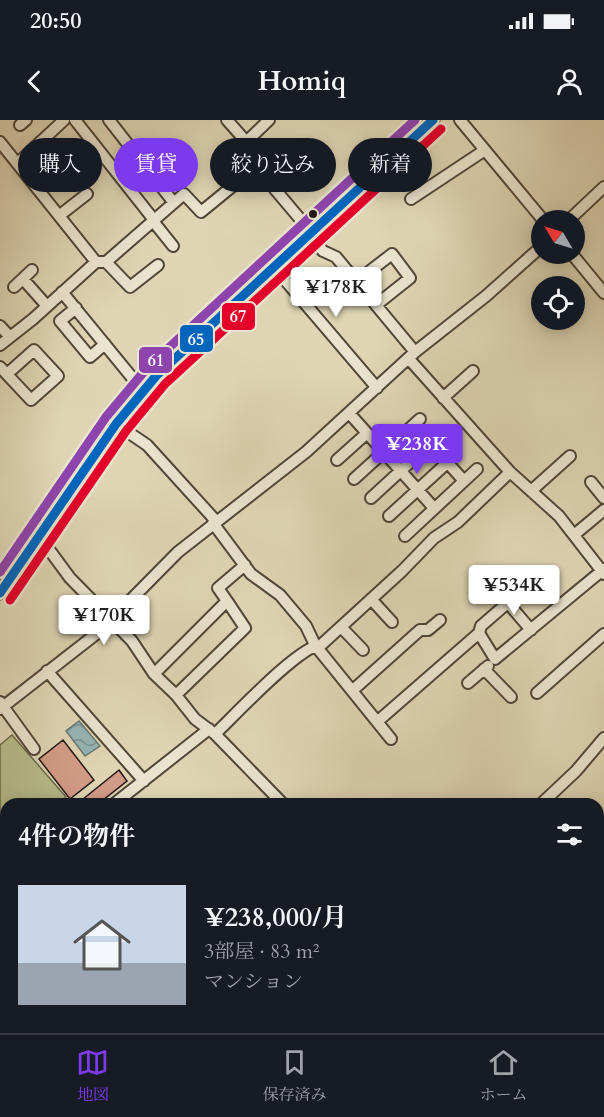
<!DOCTYPE html>
<html lang="ja">
<meta charset="utf-8">
<style>
:root{--surface:#171b24;--page:#242831;--text:#f1f3f6;--muted:#9ea1a6;--line:#363941;--accent:#7c3aed}
body{margin:0;font-family:Cardo,"Noto Serif JP",serif;background:var(--page);color:var(--text);height:100vh;display:flex;flex-direction:column;font-size:22px;white-space:nowrap}
*{box-sizing:border-box;margin:0}
p{font-size:20px;color:var(--muted)}
.icon{flex:none;width:33px;height:33px;fill:none;stroke:currentColor;stroke-width:2;stroke-linecap:round;stroke-linejoin:round}
.map{position:relative;flex:1;overflow:hidden}
.panel{position:absolute;left:0px;top:678px;width:604px;height:236px;display:flex;flex-direction:column;background:var(--surface);border-radius:18px 18px 0 0;box-shadow:0 3px 15px #0003}
.panel>*{flex:none}
.top-card{position:absolute;left:18px;top:18px;width:568px;height:54px;display:flex;gap:12px}
.needle{width:39px;rotate:308deg}
.buttons{position:absolute;left:531px;top:90px;display:grid;gap:12px}
.buttons a{display:grid;place-items:center;width:54px;height:54px;border-radius:50%;background:var(--surface);box-shadow:0 3px 15px #0003;font-size:30px}
.price{position:absolute;translate:-50% -51px;padding:0 14px;border-radius:6px;background:#fff;color:#222;font-size:20px;line-height:39px;filter:drop-shadow(0 2px 3px #0008)}
.price::after{content:'';position:absolute;left:50%;top:36px;width:18px;height:14px;margin-left:-9px;background:inherit;clip-path:polygon(0 0,100% 0,50% 100%)}
.price.on{background:var(--accent);color:#fff}
ul{padding:0;list-style:none}
li{display:flex;align-items:center;gap:18px;height:150px;padding:0 18px}
li span{display:grid;place-items:center;flex:none;width:168px;height:120px;border-radius:0px;color:#555}
li>.icon{margin-inline-start:auto}
span .icon{width:72px;height:72px;fill:#fffc;stroke-width:1}
li b{font-size:26px}
h2{display:flex;justify-content:space-between;align-items:center;height:72px;padding:0 18px;font-size:26px}
.pill{padding:0 21px;border-radius:27px;background:var(--surface);box-shadow:0 3px 15px #0003;font-size:21px;line-height:54px}
.pill.on{background:var(--accent);color:#fff}
.status{display:flex;justify-content:space-between;align-items:center;height:42px;padding:0 30px;background:var(--surface);direction:ltr}
.status svg{height:16px;fill:currentColor}
header{display:flex;justify-content:space-between;align-items:center;height:78px;padding:0 18px;background:var(--surface);font-size:27px;font-weight:600}
.menu{display:flex;justify-content:space-around;align-items:center;height:84px;border-top:2px solid var(--line);background:var(--surface);font-size:16px;color:var(--muted)}
.menu a{display:grid;justify-items:center;gap:3px}
.menu .on{color:var(--accent)}
.map>svg:first-child{display:block}
.green{fill:#b6bc8a;stroke:#6c694c;stroke-width:1.5}
.water{fill:url(#water-waves);stroke:#677673;stroke-width:1.5}
.lines{fill:none;stroke-linecap:round;stroke-linejoin:round}
.stream{stroke:#677673;stroke-width:2}
.building{fill:#d29b87;stroke:#21160e;stroke-width:1.5}
.minor-casing{stroke:#504638;stroke-width:14}
.major-casing{stroke:#21160e;stroke-width:15}
.minor{stroke:#eae4ce;stroke-width:10}
.major{stroke:#dfd5b4;stroke-width:12}
.bus-1-casing{stroke:#eae4ce;stroke-width:14}
.bus-2-casing{stroke:#eae4ce;stroke-width:14}
.bus-3-casing{stroke:#eae4ce;stroke-width:14}
.bus-1{stroke:#0065bd;stroke-width:9}
.bus-2{stroke:#e4002b;stroke-width:9}
.bus-3{stroke:#8e44ad;stroke-width:9}
.bus-dot{fill:#21160e;stroke:#eae4ce;stroke-width:2}
.line-badge{stroke:#eae4ce;stroke-width:2}
.badge-label{font-size:16px;text-anchor:middle;font-weight:bold;fill:#fff}
</style>
<div class="status"><b>20:50</b><svg viewBox="0 0 49 12"><path d="M0 12V9h3v3zM5 12V6h3v6zM10 12V3h3v9zM15 12V0h3v12zM26 1h20v11H26zM47 4h2v5h-2z"/></svg></div>
<header><svg class="icon" aria-label="back" viewBox="0 0 24 24"><path d="M15 5l-7 7 7 7"/></svg>Homiq<svg class="icon" aria-label="person" viewBox="0 0 24 24"><circle cx="12" cy="8" r="4"/><path d="M4 21q1-7 8-7t8 7"/></svg></header>
<div class="map">
<svg width="604" height="913" viewBox="0 0 604 913">
<defs>
<pattern id="water-waves" width="16" height="10" patternUnits="userSpaceOnUse" patternTransform="scale(1.5)"><rect width="16" height="10" fill="#96b6b6"/><path d="M0 5q4-4 8 0t8 0" fill="none" stroke="#7a9392"/></pattern>
</defs>
<rect width="100%" height="100%" fill="#dfd5b4"/>
<filter id="stains"><feTurbulence type="fractalNoise" baseFrequency=".00333" numOctaves="4"/><feColorMatrix values="0 0 0 0 .2 0 0 0 0 .09 0 0 0 0 .02 0 0 0 .5 -.17"/></filter>
<radialGradient id="worn" r=".72"><stop offset=".6" stop-color="#630" stop-opacity="0"/><stop offset="1" stop-color="#630" stop-opacity=".3"/></radialGradient>
<!-- green -->
<path class="green" d="M12,615L66,677L57,684H6V713L0,717V625Z"/>
<!-- water -->
<path class="water" d="M79,601L100,626L85,636L66,611Z
M0,750L6,753V808L0,805Z
M266,908H347L353,913H275Z"/>
<g class="lines">
<!-- stream -->
<path class="stream" d="M230,908L239,913"/>
</g>
<!-- building -->
<path class="building" d="M63,620L94,660L70,679L39,639Z
M119,650L127,661L98,684H77Z
M6,722V736L4,738L0,727Z"/>
<g class="lines">
<!-- minor casing -->
<g class="minor-casing">
<path id="minor" d="M75,0L154,100
M109,0L174,83
M227,0L243,18L252,42L311,112
M460,0L543,100
M20,5L26,0
M0,22L96,142
M40,22L64,53
M245,23L269,0
M19,42L64,0
M411,79L485,30
M60,95L87,74
M569,100L604,67
M153,101L173,126
M308,114L323,131L336,137L415,232
M572,134L604,173
M106,142L130,167L158,145
M273,146L377,268
M23,159L47,186
M357,161L392,134L410,158L376,185
M14,167L32,150
M62,172L143,271
M76,188L60,201L90,237L105,224
M0,206L9,216
M0,225L33,199L96,142H106L184,74L201,92L234,65L232,59L252,42
M409,239L510,352L559,396L604,454
M0,247L31,280L58,256L34,230L7,254
M443,278L473,251
M349,293L434,388
M116,304L147,325L216,401
M430,323L464,361
M337,340L366,314
M354,359L420,299
M591,362L604,378
M531,371L570,336
M371,378L444,311
M389,396L447,343
M213,403L251,454L280,475L306,506L315,525L391,619
M574,415L604,390
M39,416L70,458L132,521L154,554L176,575L195,599L215,614L283,684
M405,416L477,349
M371,479L392,502
M508,483L531,510
M341,507L363,530
M479,513L481,506L527,466
M484,549L511,577
M47,551L144,661
M154,554L227,481L218,468L245,445
M468,563L488,546
M353,570L420,510H428L440,500
M537,573L604,514
M176,575L245,508L227,481
M0,582L34,629
M0,589L100,511L178,432L306,332L415,232L486,176L542,126
M378,601L479,513L495,539L604,449
M215,614C234,596 300,525 321,525L402,451L434,418L458,402L510,352
M114,684L209,609
M541,684L576,651L604,618
M598,854L604,859
M0,868L6,867
M6,886V888
M163,908L173,911L180,908L185,913
M494,908L499,913"/>
</g>
<!-- major casing -->
<g class="major-casing">
<path id="major" d="M0,473L116,304L156,256L433,0"/>
</g>
<!-- minor -->
<use href="#minor" class="minor"/>
<!-- major -->
<use href="#major" class="major"/>
<!-- bus-1 casing -->
<g class="bus-1-casing">
<path id="bus-1" d="M0,473L116,304L156,256L433,0"/>
</g>
<!-- bus-2 casing -->
<g class="bus-2-casing">
<path id="bus-2" d="M10,480L126,311L165,264L441,9"/>
</g>
<!-- bus-3 casing -->
<g class="bus-3-casing">
<path id="bus-3" d="M0,452L106,297L147,248L415,0"/>
</g>
<!-- bus-1 -->
<use href="#bus-1" class="bus-1"/>
<!-- bus-2 -->
<use href="#bus-2" class="bus-2"/>
<!-- bus-3 -->
<use href="#bus-3" class="bus-3"/>
</g>
<!-- markers -->
<circle class="bus-dot" cx="313" cy="94" r="5"/>
<g class="line-badge">
<rect x="221" y="182" width="35" height="29" rx="6" fill="#e4002b"/>
<rect x="179" y="204" width="35" height="29" rx="6" fill="#0065bd"/>
<rect x="138" y="226" width="35" height="28" rx="6" fill="#8e44ad"/>
</g>
<g class="badge-label">
<text x="238" y="202">67</text>
<text x="196" y="225">65</text>
<text x="156" y="246">61</text>
</g>
<rect width="100%" height="100%" filter="url(#stains)"/>
<rect width="100%" height="100%" fill="url(#worn)"/>
</svg>
<div class="buttons">
<a><svg class="needle" viewBox="-14 -14 28 28"><path d="M0-13l5 13h-10z" fill="#e53935"/><path d="M0 13l5-13h-10z" fill="#9ea1a6"/></svg></a>
<a><svg class="icon" aria-label="locate" viewBox="0 0 24 24"><circle cx="12" cy="12" r="6"/><path d="M12 2v4M12 18v4M2 12h4M18 12h4"/></svg></a>
</div>
<b class="price" style="left:336px;top:198px">¥178K</b>
<b class="price on" style="left:417px;top:355px">¥238K</b>
<b class="price" style="left:514px;top:496px">¥534K</b>
<b class="price" style="left:104px;top:526px">¥170K</b>
<div class="top-card">
<a class="pill">購入</a>
<a class="pill on">賃貸</a>
<a class="pill">絞り込み</a>
<a class="pill">新着</a>
</div>
<section class="panel">
<h2>4件の物件<svg class="icon" aria-label="filters" viewBox="0 0 24 24"><path d="M4 7h16M4 17h16"/><circle cx="9" cy="7" r="2"/><circle cx="15" cy="17" r="2"/></svg></h2>
<ul>
<li><span style="background:linear-gradient(#c9d6e8 65%,#9aa5b1 0)"><svg class="icon" aria-label="home" viewBox="0 0 24 24"><path d="M3 11l9-7 9 7M6 9v11h12V9"/></svg></span><div><b>¥238,000/月</b><p>3部屋 · 83 m²</p><p>マンション</p></div></li>
</ul>
</section>
</div>
<nav class="menu">
<a class="on"><svg class="icon" aria-label="map" viewBox="0 0 24 24"><path d="M3 6l6-2 6 2 6-2v14l-6 2-6-2-6 2zM9 4v14M15 6v14"/></svg>地図</a>
<a><svg class="icon" aria-label="saved" viewBox="0 0 24 24"><path d="M7 4h10v16l-5-4-5 4z"/></svg>保存済み</a>
<a><svg class="icon" aria-label="home" viewBox="0 0 24 24"><path d="M3 11l9-7 9 7M6 9v11h12V9"/></svg>ホーム</a>
</nav>
